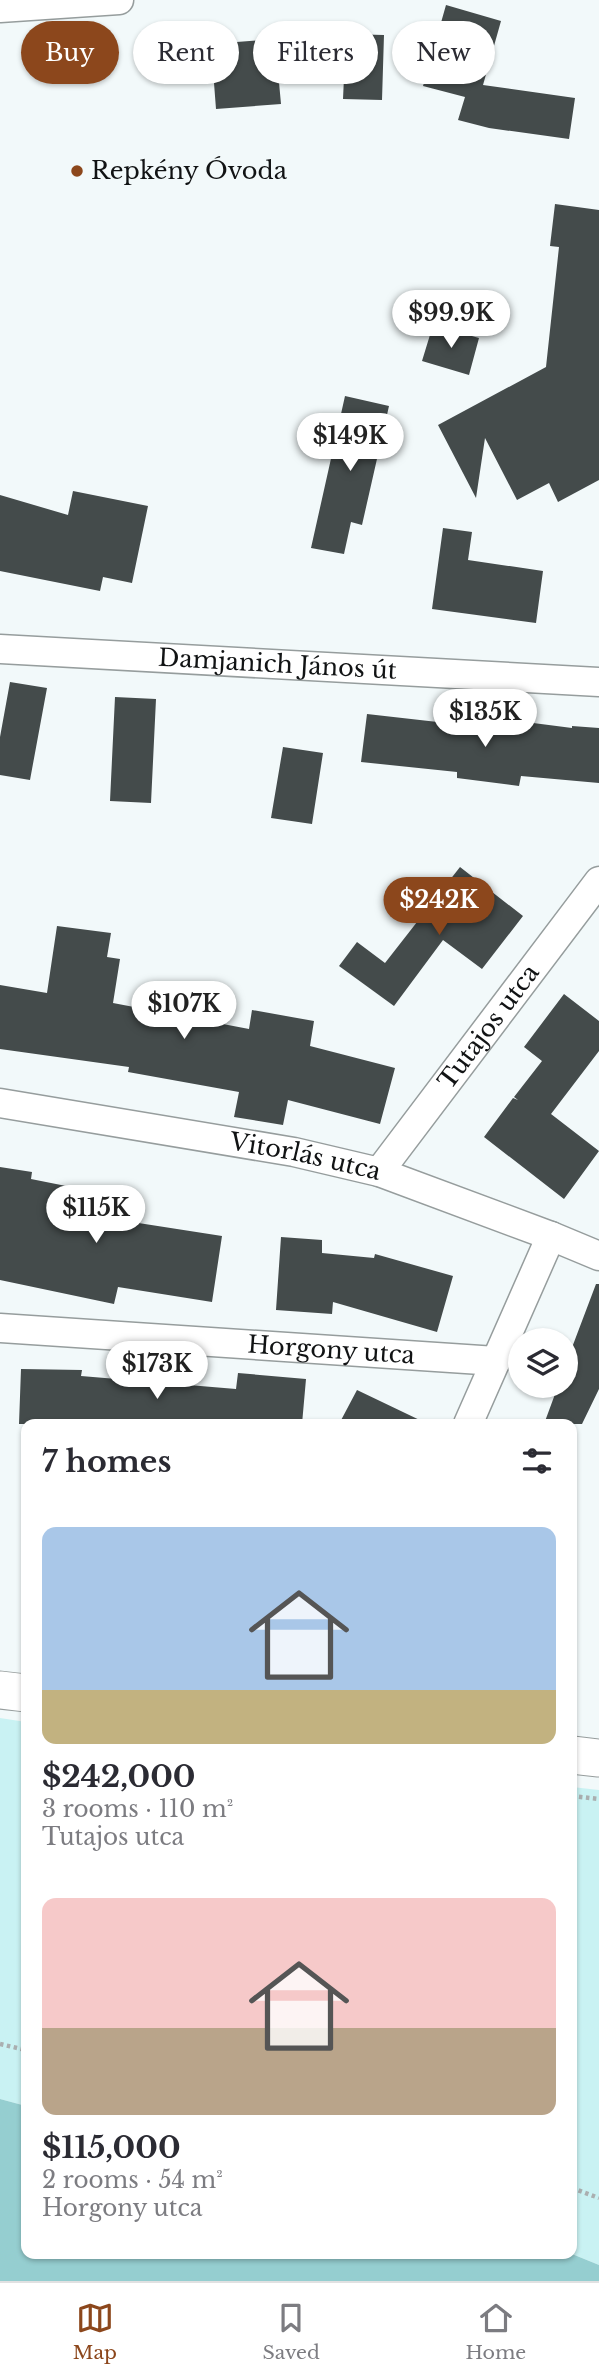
<!DOCTYPE html>
<meta charset="utf-8">
<style>
:root{--surface:#fff;--page:#f7f7f7;--text:#2b2b33;--muted:#7c7c81;--line:#e1e1e2;--accent:#8c471c}
body{margin:0;font-family:"Libre Baskerville",serif;background:var(--page);color:var(--text);height:100vh;display:flex;flex-direction:column;font-size:26px;white-space:nowrap}
*{box-sizing:border-box;margin:0}
p{font-size:23px;color:var(--muted)}
.icon{flex:none;width:38px;height:38px;fill:none;stroke:currentColor;stroke-width:2;stroke-linecap:round;stroke-linejoin:round}
.map{position:relative;flex:1;overflow:hidden}
.details{position:absolute;left:21px;top:1419px;width:556px;height:840px;display:flex;flex-direction:column;background:var(--surface);border-radius:14px;box-shadow:0 2px 5px #0004}
.details>*{flex:none}
.top-card{position:absolute;left:21px;top:21px;width:558px;height:63px;display:flex;gap:14px}
.controls{position:absolute;left:508px;top:1328px;display:grid;gap:14px}
.controls a{display:grid;place-items:center;width:70px;height:70px;border-radius:50%;background:var(--surface);box-shadow:0 2px 5px #0004;font-size:35px}
.price{position:absolute;translate:-50% -60px;padding:0 16px;border-radius:24px;background:#fff;color:#222;font-size:23px;line-height:46px;filter:drop-shadow(0 2px 4px #0008)}
.price::after{content:'';position:absolute;left:50%;top:42px;width:21px;height:16px;margin-left:-10px;background:inherit;clip-path:polygon(0 0,100% 0,50% 100%)}
.price.active{background:var(--accent);color:#fff}
ul{padding:0;list-style:none}
li{display:grid;align-content:center;gap:14px;height:371px;padding:0 21px}
li span{display:grid;place-items:center;height:217px;border-radius:14px;color:#555}
li>.icon{margin-inline-start:auto}
span .icon{width:126px;height:126px;fill:#fffc;stroke-width:1}
li b{font-size:30px}
h2{display:flex;justify-content:space-between;align-items:center;height:84px;padding:0 21px;font-size:30px}
.tag{padding:0 24px;border-radius:32px;background:var(--surface);box-shadow:0 2px 5px #0004;font-size:24px;line-height:63px}
.tag.active{background:var(--accent);color:#fff}
.menu{display:flex;justify-content:space-around;align-items:center;height:98px;border-top:2px solid var(--line);background:var(--surface);font-size:19px;color:var(--muted)}
.menu a{display:grid;justify-items:center;gap:4px}
.menu .active{color:var(--accent)}
.map>svg:first-child{display:block}
.green{fill:#c9f2f3}
.water{fill:#95ced0}
.building{fill:#444b4b}
.lines{fill:none;stroke-linecap:round;stroke-linejoin:round}
.minor-casing{stroke:#969d9d;stroke-width:31}
.tertiary-casing{stroke:#969d9d;stroke-width:39}
.path{stroke:#aaafb0;stroke-width:4.5;stroke-dasharray:3.5 3.5;stroke-linecap:butt}
.minor{stroke:#fff;stroke-width:28}
.tertiary{stroke:#fff;stroke-width:37}
.poi-dot{fill:#8c471c;stroke:#f2f9fa;stroke-width:2.5}
.labels{text-anchor:middle;stroke-width:7;stroke-linejoin:round;paint-order:stroke}
.poi-label{font-size:24px;fill:#111314;stroke:#f2f9fa;text-anchor:start}
.street-label{font-size:24px;fill:#111314;stroke:#f2f9fa}
</style>
<div class="map">
<svg width="599" height="2281" viewBox="0 0 599 2281">
<rect width="100%" height="100%" fill="#f2f9fa"/>
<!-- green -->
<path class="green" d="M0,1718L26,1722V2106L0,2099Z
M572,1787L599,1790V2265L572,2254Z"/>
<!-- water -->
<path class="water" d="M0,2099L26,2106V2254H572L599,2265V2281H0Z"/>
<!-- building -->
<path class="building" d="M446,5L501,21L483,85L575,98L569,139L489,128L458,120L465,97L423,86Z
M346,34L384,35L382,100L343,99Z
M275,39L281,104L216,109L211,44Z
M555,204L599,210V480L558,502L549,483L517,500L485,438L476,498L438,425L546,367L559,247L550,246Z
M433,325L479,338L469,375L422,361Z
M345,396L389,406L362,525L351,522L344,554L311,548Z
M73,491L148,506L132,583L103,577L100,591L0,571V495L68,515Z
M443,528L472,532L468,560L543,571L536,623L432,609Z
M10,682L47,688L30,780L0,775V737Z
M115,697L156,699L151,803L110,801Z
M367,714L464,725L465,714L572,728V726L599,728V783L521,776L519,786L457,778V772L361,762Z
M283,747L323,753L312,824L271,818Z
M460,867L523,916L482,969L443,940L394,1006L339,966L357,942L385,963Z
M57,926L111,933L107,957L120,959L113,1003L249,1029L252,1010L314,1021L310,1046L395,1068L380,1124L288,1100L283,1125L234,1117L239,1092L128,1072L129,1067L0,1049V985L47,993Z
M564,994L599,1021V1051L551,1114L599,1151L564,1199L484,1137L513,1098L518,1100L514,1097L542,1061L524,1047Z
M0,1167L32,1172L31,1179L136,1200L132,1222L222,1236L212,1302L118,1287L114,1304L0,1280Z
M281,1237L322,1240V1253L374,1258L375,1254L453,1276L437,1332L333,1302L332,1314L276,1310Z
M596,1284H599V1389L582,1424H544L558,1386H565V1366Z
M21,1369L82,1370L81,1376L236,1389L238,1373L306,1379L302,1424H19Z
M357,1390L428,1424H339Z"/>
<g class="lines">
<!-- minor casing -->
<g class="minor-casing">
<g id="minor">
<path d="M0,8L119,0"/>
<path id="s1" d="M0,649L599,682"/>
<path id="s2" d="M0,1103L294,1152L379,1172L551,1236L599,1256"/>
<path id="s3" d="M379,1172L599,881"/>
<path id="s4" d="M0,1328L496,1361"/>
<path d="M468,1424L551,1236"/>
</g>
</g>
<!-- tertiary casing -->
<g class="tertiary-casing">
<path id="tertiary" d="M0,1690L26,1693
M572,1755L599,1758"/>
</g>
<!-- path -->
<path class="path" d="M572,1796L599,1799
M0,2044L26,2050
M572,2188L599,2198"/>
<!-- minor -->
<use href="#minor" class="minor"/>
<!-- tertiary -->
<use href="#tertiary" class="tertiary"/>
</g>
<!-- markers -->
<circle class="poi-dot" cx="77" cy="171" r="7"/>
<g class="labels">
<!-- poi labels -->
<g class="poi-label">
<text x="91" y="179">Repkény Óvoda</text>
</g>
<!-- street labels -->
<g class="street-label">
<text dy="8" stroke="none"><textPath href="#s1" startOffset="278">Damjanich János út</textPath></text>
<text dy="8" stroke="none"><textPath href="#s3" startOffset="182">Tutajos utca</textPath></text>
<text dy="8" stroke="none"><textPath href="#s2" startOffset="310">Vitorlás utca</textPath></text>
<text dy="8" stroke="none"><textPath href="#s4" startOffset="332">Horgony utca</textPath></text>
</g>
</g>
</svg>
<div class="controls">
<a><svg class="icon" aria-label="layers" viewBox="0 0 24 24"><path d="M12 4l9 5-9 5-9-5zM3 14l9 5 9-5"/></svg></a>
</div>
<b class="price" style="left:451px;top:350px">$99.9K</b>
<b class="price" style="left:350px;top:473px">$149K</b>
<b class="price" style="left:485px;top:749px">$135K</b>
<b class="price active" style="left:439px;top:937px">$242K</b>
<b class="price" style="left:184px;top:1041px">$107K</b>
<b class="price" style="left:96px;top:1245px">$115K</b>
<b class="price" style="left:157px;top:1401px">$173K</b>
<div class="top-card">
<a class="tag active">Buy</a>
<a class="tag">Rent</a>
<a class="tag">Filters</a>
<a class="tag">New</a>
</div>
<section class="details">
<h2>7 homes<svg class="icon" aria-label="filters" viewBox="0 0 24 24"><path d="M4 7h16M4 17h16"/><circle cx="9" cy="7" r="2"/><circle cx="15" cy="17" r="2"/></svg></h2>
<ul>
<li><span style="background:linear-gradient(#a9c7e8 75%,#c2b280 0)"><svg class="icon" aria-label="home" viewBox="0 0 24 24"><path d="M3 11l9-7 9 7M6 9v11h12V9"/></svg></span><div><b>$242,000</b><p>3 rooms · 110 m²</p><p>Tutajos utca</p></div></li>
<li><span style="background:linear-gradient(#f6c9c9 60%,#b9a48a 0)"><svg class="icon" aria-label="home" viewBox="0 0 24 24"><path d="M3 11l9-7 9 7M6 9v11h12V9"/></svg></span><div><b>$115,000</b><p>2 rooms · 54 m²</p><p>Horgony utca</p></div></li>
</ul>
</section>
</div>
<nav class="menu">
<a class="active"><svg class="icon" aria-label="map" viewBox="0 0 24 24"><path d="M3 6l6-2 6 2 6-2v14l-6 2-6-2-6 2zM9 4v14M15 6v14"/></svg>Map</a>
<a><svg class="icon" aria-label="saved" viewBox="0 0 24 24"><path d="M7 4h10v16l-5-4-5 4z"/></svg>Saved</a>
<a><svg class="icon" aria-label="home" viewBox="0 0 24 24"><path d="M3 11l9-7 9 7M6 9v11h12V9"/></svg>Home</a>
</nav>
